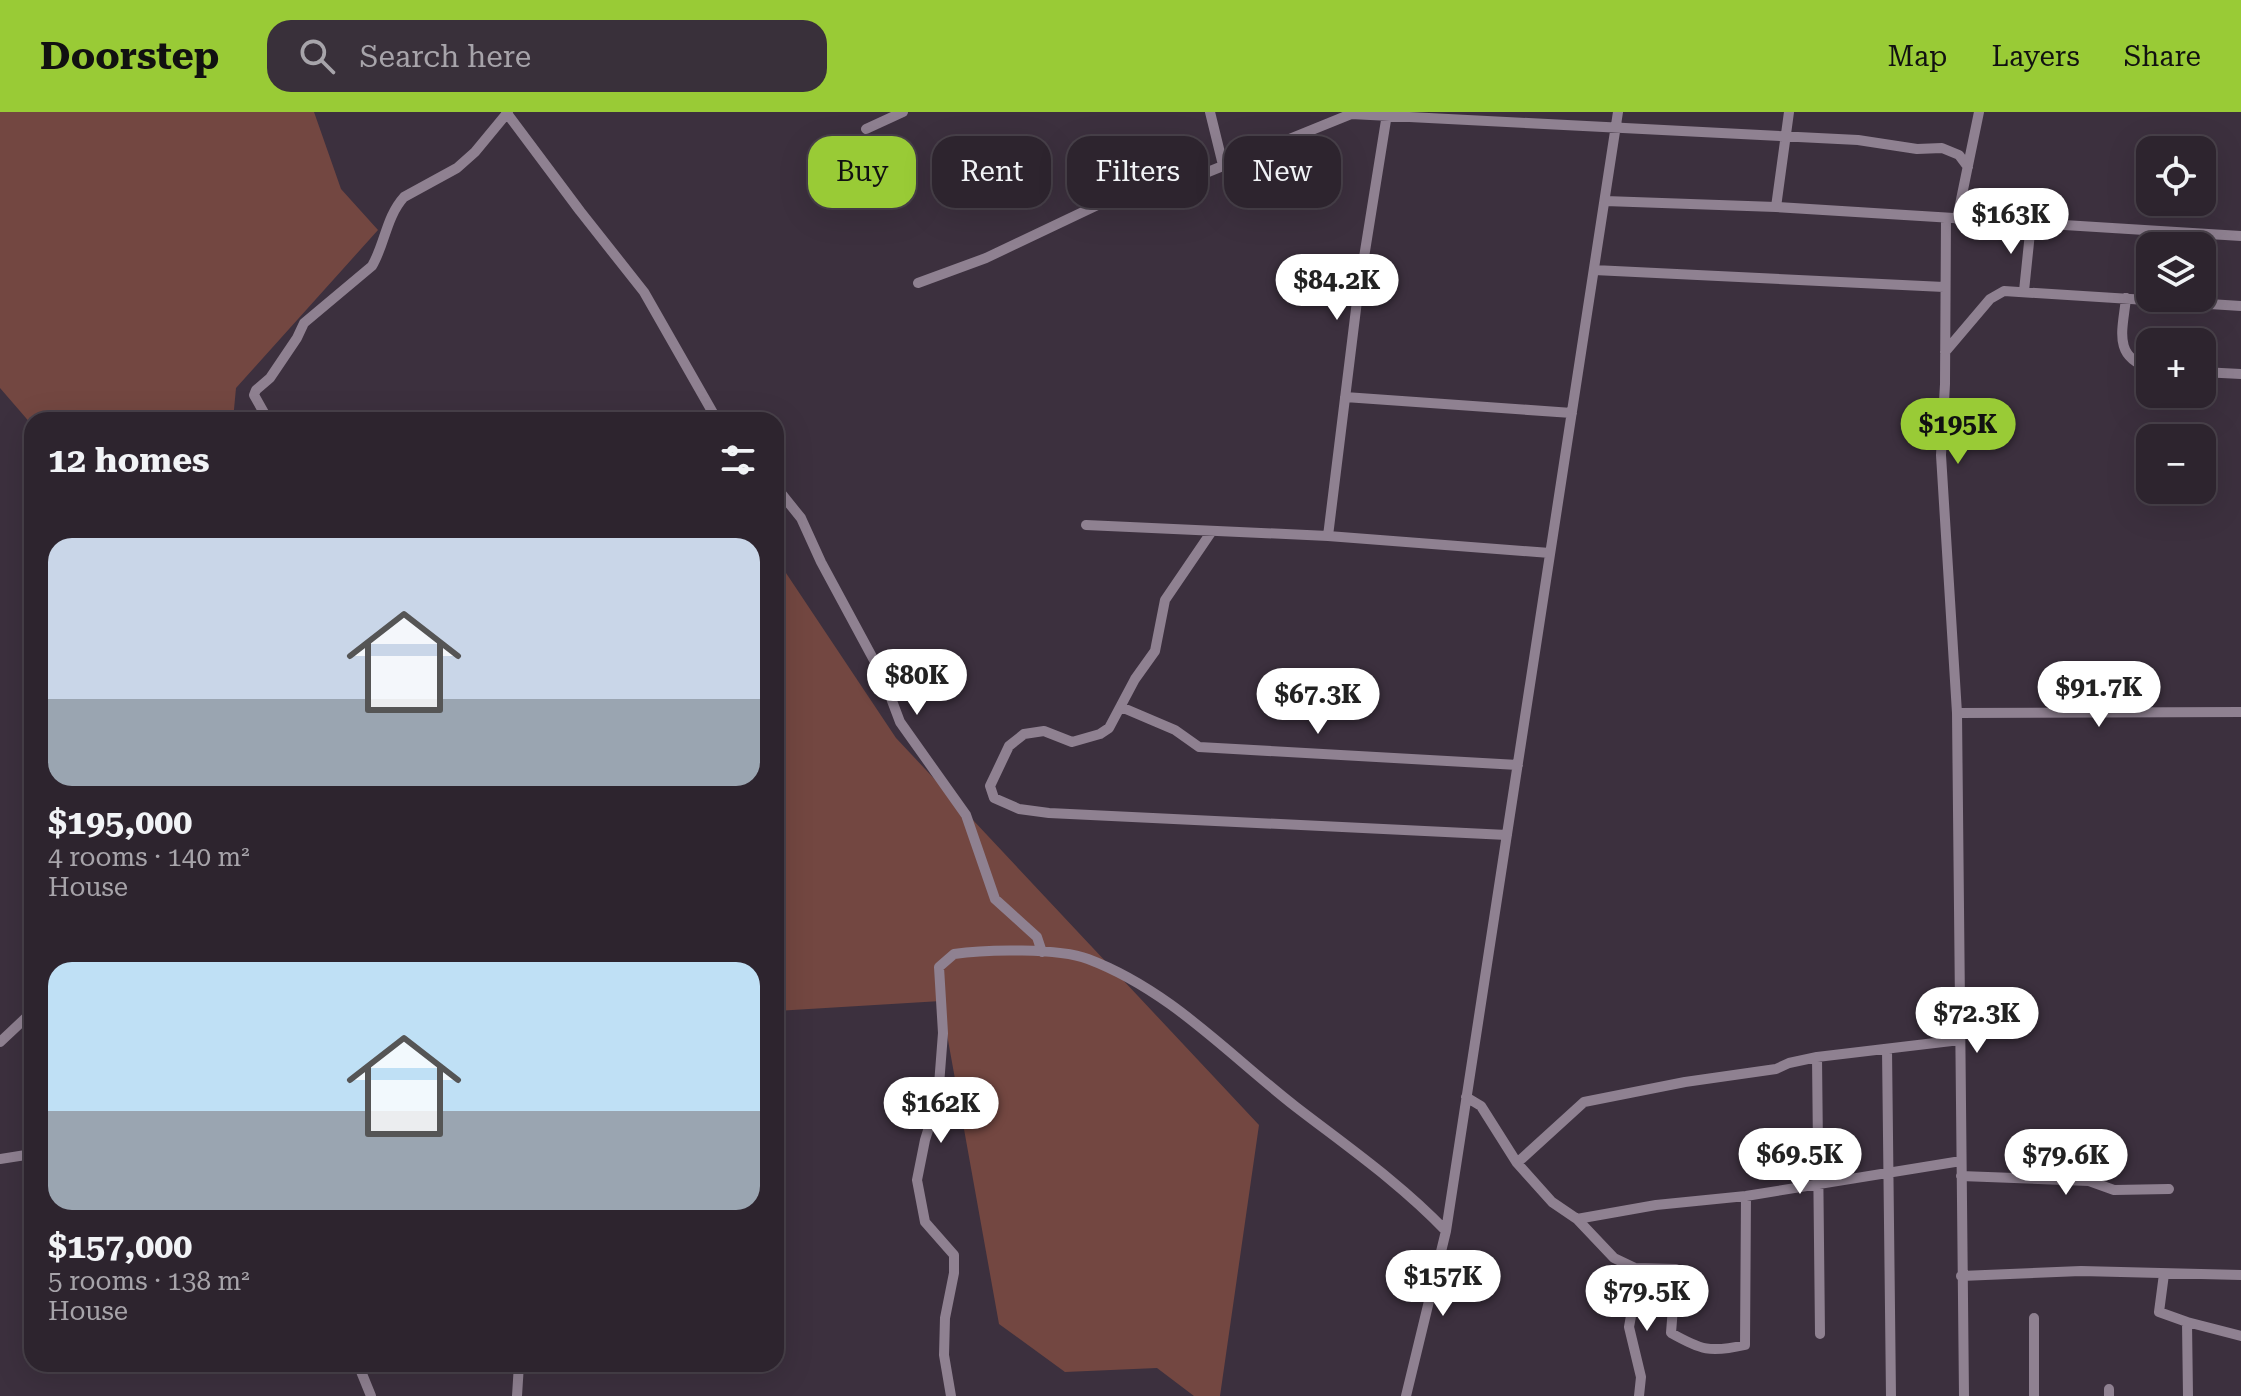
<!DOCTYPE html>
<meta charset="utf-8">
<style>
:root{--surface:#2d242e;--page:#39303a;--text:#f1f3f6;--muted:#a7a4aa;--line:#48414a;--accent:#99cb36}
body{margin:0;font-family:"Roboto Serif",serif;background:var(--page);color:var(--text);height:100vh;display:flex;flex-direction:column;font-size:30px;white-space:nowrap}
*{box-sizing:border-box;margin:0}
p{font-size:26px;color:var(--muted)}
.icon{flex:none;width:44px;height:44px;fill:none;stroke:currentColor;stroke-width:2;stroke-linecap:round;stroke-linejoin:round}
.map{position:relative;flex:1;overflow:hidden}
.drawer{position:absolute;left:24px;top:300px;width:760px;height:960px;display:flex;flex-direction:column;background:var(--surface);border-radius:24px;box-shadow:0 8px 32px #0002,0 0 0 2px var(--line)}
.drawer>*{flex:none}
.hud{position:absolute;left:808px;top:24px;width:760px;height:72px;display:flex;gap:16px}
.fabs{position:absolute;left:2136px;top:24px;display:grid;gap:16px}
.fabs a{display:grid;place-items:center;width:80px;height:80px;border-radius:16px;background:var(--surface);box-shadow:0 8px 32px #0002,0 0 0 2px var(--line);font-size:40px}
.price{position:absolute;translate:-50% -68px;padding:0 18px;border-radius:28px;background:#fff;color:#222;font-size:26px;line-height:52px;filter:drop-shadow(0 2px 4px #0008)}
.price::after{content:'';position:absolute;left:50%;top:48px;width:24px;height:18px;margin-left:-12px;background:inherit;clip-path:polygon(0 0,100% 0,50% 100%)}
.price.selected{background:var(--accent);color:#111}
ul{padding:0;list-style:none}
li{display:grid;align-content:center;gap:16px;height:424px;padding:0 24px}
li span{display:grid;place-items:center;height:248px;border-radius:24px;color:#555}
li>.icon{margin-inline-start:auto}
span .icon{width:144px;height:144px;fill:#fffc;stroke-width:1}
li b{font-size:34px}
h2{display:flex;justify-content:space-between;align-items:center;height:96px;padding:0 24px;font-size:34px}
.tag{padding:0 28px;border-radius:24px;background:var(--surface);box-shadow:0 8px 32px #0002,0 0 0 2px var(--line);font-size:28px;line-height:72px}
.tag.selected{background:var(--accent);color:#111}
header{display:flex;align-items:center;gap:48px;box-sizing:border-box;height:112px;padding:0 40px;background:var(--accent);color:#111}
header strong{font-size:38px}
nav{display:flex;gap:44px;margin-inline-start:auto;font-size:28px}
.search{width:560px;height:72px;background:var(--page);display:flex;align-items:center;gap:20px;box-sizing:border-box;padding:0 28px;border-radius:24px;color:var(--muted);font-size:30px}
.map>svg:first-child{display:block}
.green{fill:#734741}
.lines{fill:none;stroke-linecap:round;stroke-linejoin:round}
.street{stroke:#8f8191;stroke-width:10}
</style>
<header>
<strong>Doorstep</strong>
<div class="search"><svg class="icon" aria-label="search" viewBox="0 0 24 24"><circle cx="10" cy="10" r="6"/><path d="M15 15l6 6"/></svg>Search here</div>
<nav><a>Map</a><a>Layers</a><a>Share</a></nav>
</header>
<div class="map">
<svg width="2241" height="1284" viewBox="0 0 2241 1284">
<rect width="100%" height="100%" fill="#3c303e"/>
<!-- green -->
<path class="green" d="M0,0H314L341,77L378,118L236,276L233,308H32V313L0,276Z
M776,446L896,626L1259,1013L1220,1284H1194L1157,1256L1065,1260L999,1212L941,889L776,899Z"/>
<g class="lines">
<!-- street -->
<path class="street" d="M506,0L580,99L644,180L717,308
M1210,0L1223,53
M866,17L903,0
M1605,89L1776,95L2241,124
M1776,95L1789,0
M1946,106L1945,272L1941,343L1957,601L1964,1284
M1957,107L1979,0
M1594,158L1944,175
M918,171L986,146L1165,61L1208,60L1351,2L1858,28L1917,37L1942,36L1959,43L1968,55
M2024,179L2031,111
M2126,186C2123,217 2112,245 2150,256
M1945,240L1990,187L2004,179L2241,194
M2202,260L2241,262
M1345,285L1572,301
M268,308L254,283L256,278L270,266L297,226L304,211L372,154C385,132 386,105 404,85L457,56L475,40L508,0
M776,375L801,406L821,450L883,565L900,610L966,703L995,787L1037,825L1042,840
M1086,413L1328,424L1550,441
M1212,419L1165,488L1155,539L1135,567L1109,616L1100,622L1072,630L1044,619L1024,622L1009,634L990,674L994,686L1019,697L1049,701L1507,723
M1328,424L1357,189L1387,2
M1121,595L1175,618L1199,635L1518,653
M1957,601L2241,600
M0,930L32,900
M1887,937L1891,1284
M1817,945L1820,1222
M1466,985L1481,994L1517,1051L1552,1090L1577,1107L1614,1146L1635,1156L1676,1157L1671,1221C1701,1238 1710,1241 1745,1233L1746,1084
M0,1047L32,1042
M1517,1051L1584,990L1685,970L1776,957L1789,951L1817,945L1960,928
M1961,1064L2089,1069L2114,1078L2169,1077
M1577,1107L1656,1093L1746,1084L1961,1049
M1635,1156V1182L1629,1215L1641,1265L1639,1284
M2164,1162L2159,1200L2187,1210L2188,1284
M1961,1164L2081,1159L2241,1163
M2187,1210L2241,1224
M358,1252L371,1284
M2109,1277V1284
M517,1284L519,1252
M951,1284L944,1243L945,1206L954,1161V1143L925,1110L917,1068L925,1028L938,986L943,921L939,855L954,842C986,837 1059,836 1088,847C1170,878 1228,942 1296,995C1348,1035 1400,1071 1446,1119
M1406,1284L1446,1119L1618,0
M2034,1284V1206"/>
</g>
</svg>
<div class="fabs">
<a><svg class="icon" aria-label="locate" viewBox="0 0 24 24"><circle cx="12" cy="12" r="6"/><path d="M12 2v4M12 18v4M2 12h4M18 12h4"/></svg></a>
<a><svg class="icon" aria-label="layers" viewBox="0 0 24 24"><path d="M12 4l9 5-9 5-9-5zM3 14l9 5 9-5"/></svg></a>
<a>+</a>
<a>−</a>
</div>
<b class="price" style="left:2011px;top:144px">$163K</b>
<b class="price" style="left:1337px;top:210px">$84.2K</b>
<b class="price selected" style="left:1958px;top:354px">$195K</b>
<b class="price" style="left:917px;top:605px">$80K</b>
<b class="price" style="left:2099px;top:617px">$91.7K</b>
<b class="price" style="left:1318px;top:624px">$67.3K</b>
<b class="price" style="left:1977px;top:943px">$72.3K</b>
<b class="price" style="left:941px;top:1033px">$162K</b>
<b class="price" style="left:1800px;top:1084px">$69.5K</b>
<b class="price" style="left:2066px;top:1085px">$79.6K</b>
<b class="price" style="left:1443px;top:1206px">$157K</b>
<b class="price" style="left:1647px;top:1221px">$79.5K</b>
<div class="hud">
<a class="tag selected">Buy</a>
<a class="tag">Rent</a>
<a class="tag">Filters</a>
<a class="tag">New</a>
</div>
<section class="drawer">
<h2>12 homes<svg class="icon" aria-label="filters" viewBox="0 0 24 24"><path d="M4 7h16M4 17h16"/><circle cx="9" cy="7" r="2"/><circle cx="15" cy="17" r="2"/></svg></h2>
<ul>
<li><span style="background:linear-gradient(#c9d6e8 65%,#9aa5b1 0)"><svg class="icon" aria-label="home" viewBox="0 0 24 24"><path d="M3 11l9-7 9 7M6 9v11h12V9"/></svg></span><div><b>$195,000</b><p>4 rooms · 140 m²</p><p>House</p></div></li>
<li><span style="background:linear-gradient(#bfe0f5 60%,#9aa5b1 0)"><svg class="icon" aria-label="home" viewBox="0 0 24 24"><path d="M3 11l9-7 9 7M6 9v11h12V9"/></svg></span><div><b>$157,000</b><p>5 rooms · 138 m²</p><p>House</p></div></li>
</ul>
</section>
</div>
